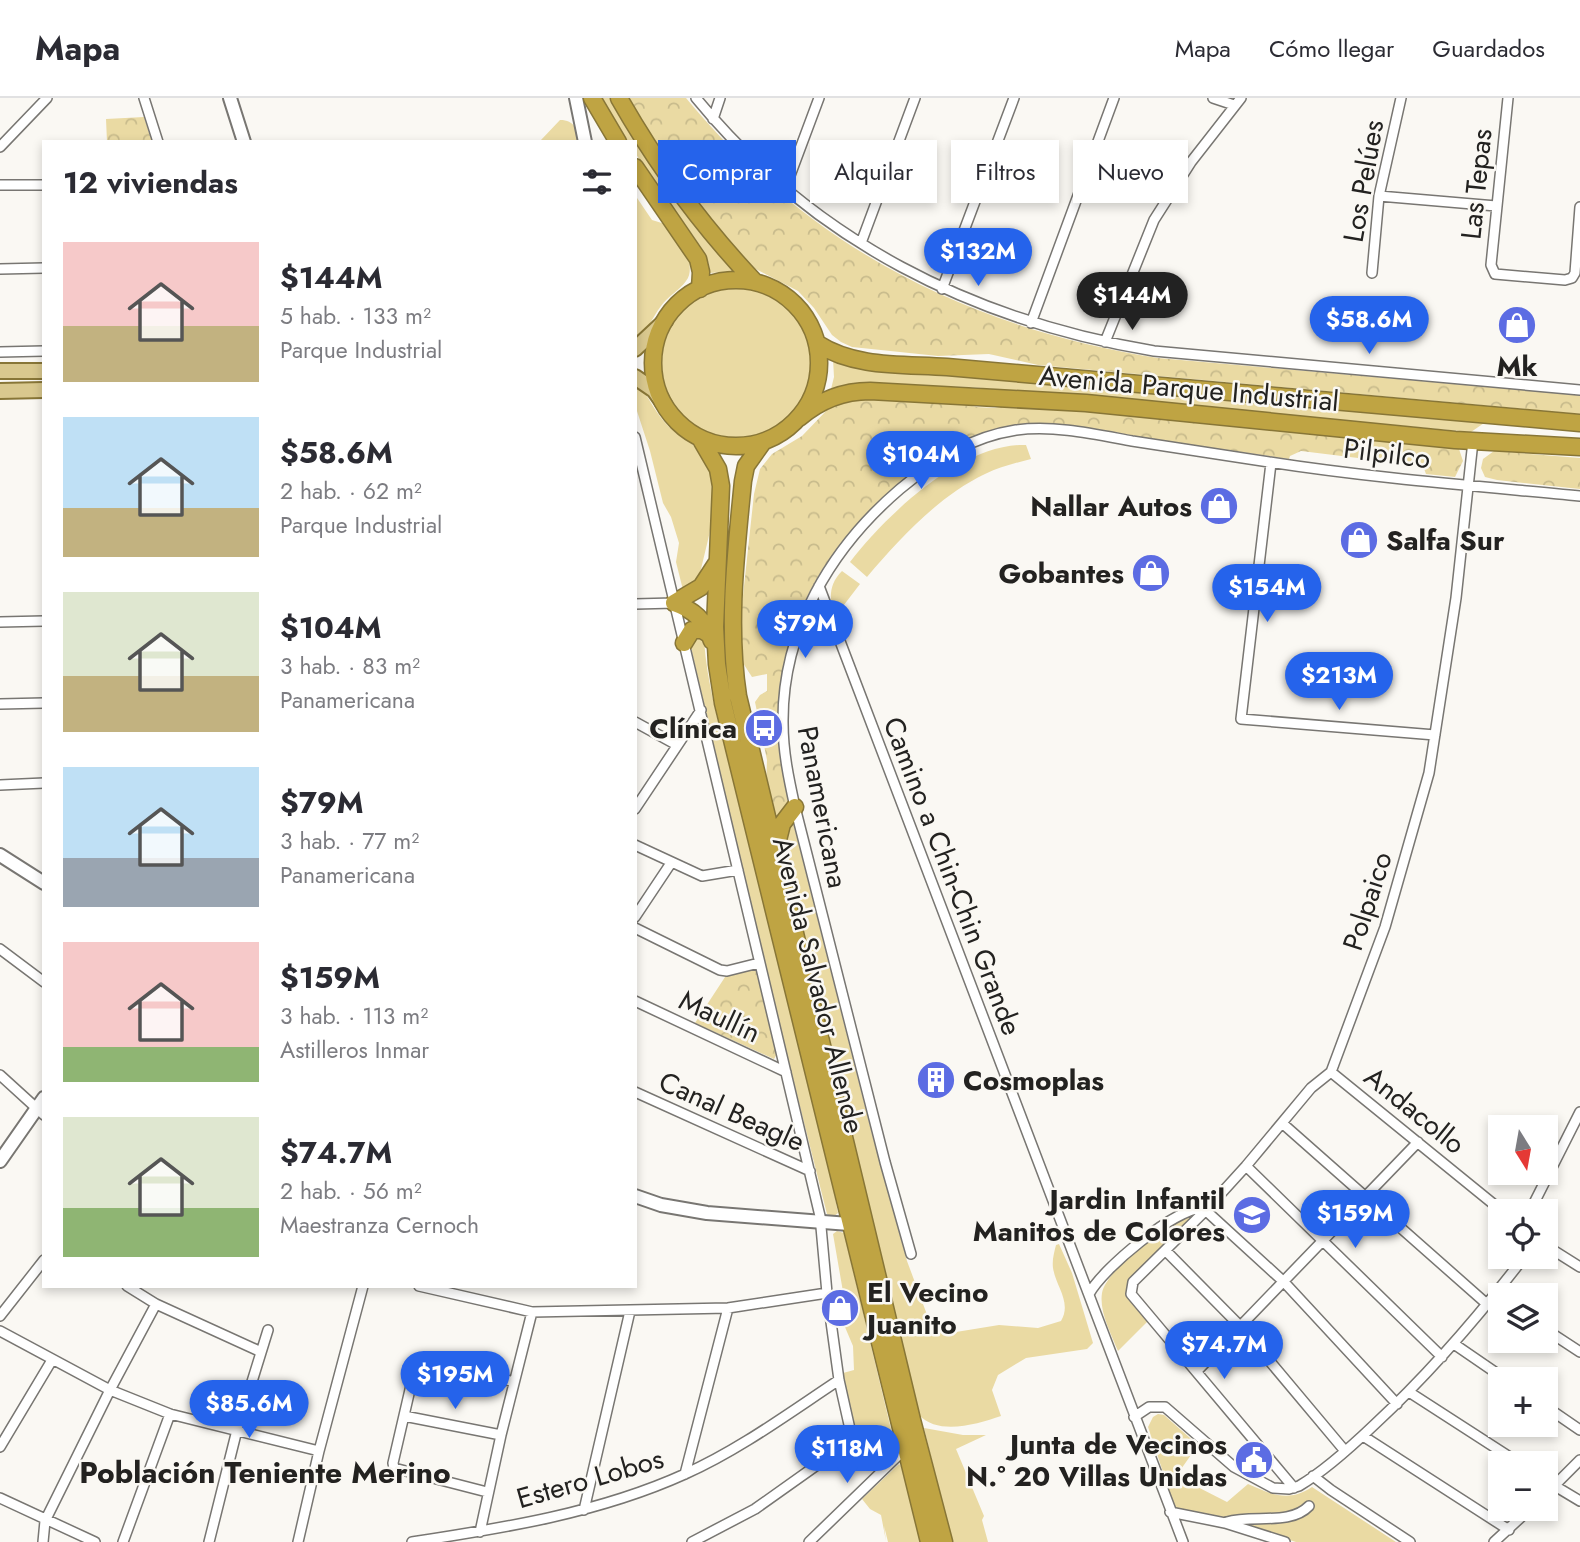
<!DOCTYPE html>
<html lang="es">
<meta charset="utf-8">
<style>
:root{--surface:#fff;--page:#f2f2f3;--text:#2b2b33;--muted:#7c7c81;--line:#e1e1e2;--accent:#2563eb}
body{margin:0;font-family:Jost,sans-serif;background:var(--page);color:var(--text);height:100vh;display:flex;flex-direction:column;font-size:26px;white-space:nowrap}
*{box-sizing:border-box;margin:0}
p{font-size:23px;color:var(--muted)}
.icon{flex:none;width:38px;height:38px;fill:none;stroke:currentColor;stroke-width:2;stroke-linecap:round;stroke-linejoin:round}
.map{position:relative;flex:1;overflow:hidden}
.panel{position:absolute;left:42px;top:42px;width:595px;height:1148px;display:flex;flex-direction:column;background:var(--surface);border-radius:0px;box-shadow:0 4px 10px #0003}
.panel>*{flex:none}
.guide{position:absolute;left:658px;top:42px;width:665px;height:63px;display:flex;gap:14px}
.needle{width:46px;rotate:169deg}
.buttons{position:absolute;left:1488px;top:1017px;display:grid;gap:14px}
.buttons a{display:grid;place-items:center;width:70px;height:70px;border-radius:0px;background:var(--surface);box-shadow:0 4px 10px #0003;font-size:35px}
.price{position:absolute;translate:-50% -60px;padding:0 16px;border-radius:24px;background:var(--accent);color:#fff;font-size:23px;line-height:46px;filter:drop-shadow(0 2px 4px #0008)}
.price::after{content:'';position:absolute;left:50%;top:42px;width:21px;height:16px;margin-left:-10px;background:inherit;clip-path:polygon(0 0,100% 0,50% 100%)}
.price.on{background:#222;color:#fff}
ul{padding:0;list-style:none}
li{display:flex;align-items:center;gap:21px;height:175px;padding:0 21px}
li span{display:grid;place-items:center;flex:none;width:196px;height:140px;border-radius:0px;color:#555}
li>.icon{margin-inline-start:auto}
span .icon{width:84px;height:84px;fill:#fffc;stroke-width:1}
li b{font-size:30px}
h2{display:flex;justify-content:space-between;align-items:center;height:84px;padding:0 21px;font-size:30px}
.pill{padding:0 24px;border-radius:0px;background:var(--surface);box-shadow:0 4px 10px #0003;font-size:24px;line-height:63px}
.pill.on{background:var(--accent);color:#fff}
header{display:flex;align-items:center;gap:42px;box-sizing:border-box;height:98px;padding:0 35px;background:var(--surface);border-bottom:2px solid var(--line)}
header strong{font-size:33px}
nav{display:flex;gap:38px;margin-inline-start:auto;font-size:24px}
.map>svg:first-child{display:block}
.green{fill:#eadaa3}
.forest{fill:url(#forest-crowns)}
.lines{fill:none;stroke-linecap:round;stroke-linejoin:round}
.street-casing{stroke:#787672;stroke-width:12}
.secondary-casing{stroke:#787672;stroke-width:16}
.primary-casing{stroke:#887637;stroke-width:18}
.highway-casing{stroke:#887637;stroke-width:19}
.street{stroke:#fff;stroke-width:9}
.secondary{stroke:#fff;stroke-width:12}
.primary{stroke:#d9c88e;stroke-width:14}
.highway{stroke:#bfa443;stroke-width:16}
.labels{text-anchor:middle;stroke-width:5;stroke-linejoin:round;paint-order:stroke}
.street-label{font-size:28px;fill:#232220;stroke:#faf8f3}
.poi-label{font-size:28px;font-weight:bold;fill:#232220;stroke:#faf8f3;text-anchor:end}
.neighbourhood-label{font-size:30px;font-weight:bold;fill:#232220;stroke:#faf8f3}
</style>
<header>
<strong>Mapa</strong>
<nav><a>Mapa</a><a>Cómo llegar</a><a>Guardados</a></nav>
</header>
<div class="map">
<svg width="1580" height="1444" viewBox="0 0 1580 1444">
<defs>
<pattern id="forest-crowns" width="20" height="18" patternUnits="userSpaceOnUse" patternTransform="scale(1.75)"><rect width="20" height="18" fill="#eadaa3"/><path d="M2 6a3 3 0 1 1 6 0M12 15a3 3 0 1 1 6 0" fill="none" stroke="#c8bb8c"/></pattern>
</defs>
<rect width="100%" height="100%" fill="#faf8f3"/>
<!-- green -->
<path class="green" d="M602,0H612L735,173L710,175L709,166L701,149L635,55V44H628Z
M560,22C575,22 577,32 580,44H542L541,42Z
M635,97L652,122L665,126L689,161C690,169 691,177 686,183C680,192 668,198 661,208C652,220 647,234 635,245Z
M661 266a76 76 0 1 1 152 0a76 76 0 1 1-152 0Z
M833,261L1487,323L1471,334L972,289L862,287L830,295L834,279Z
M635,287L641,289C650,302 657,317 669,329C677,336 687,341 694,348C730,381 708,437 700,476L696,483L683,492L676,464L679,445L671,419L663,405L650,353L635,307Z
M1026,347L1031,361C1015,365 1000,369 985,376C939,398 900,440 867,479L850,464C886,417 962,345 1026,347Z
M842,473L860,486L837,516V525C830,506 826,489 842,473Z
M691,536L704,542C708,600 728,656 742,712C771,835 800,957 831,1079L838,1115L833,1119L827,1116L764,865L689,541Z
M793,724L873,1040L907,1163L929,1222L943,1232L956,1234L999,1227L1038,1230L1061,1223C1072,1204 1056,1189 1053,1170C1052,1162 1054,1155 1056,1147L1059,1146L1072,1175L1093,1245L1087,1251L1026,1260L998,1277L992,1292L1001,1318C977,1326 939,1338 919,1317L814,883L784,737Z
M1196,1115L1197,1118L1128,1187L1129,1201L1149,1222L1118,1253C1111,1236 1099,1213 1102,1195C1106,1173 1156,1135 1175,1124C1181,1120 1189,1118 1196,1115Z
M837,1133L844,1135L895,1348L893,1355L877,1373C872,1361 870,1339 855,1338L843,1275L854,1272L853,1248L842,1222L845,1219L846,1211L833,1136Z
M1158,1316L1164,1317L1198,1347L1179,1374L1180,1380L1227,1404L1248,1386C1271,1396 1288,1405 1312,1389L1396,1444H1296L1240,1426L1175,1410L1148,1329L1153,1319Z
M924,1330L963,1337H986L956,1351L984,1418L982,1422L988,1444H952Z
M899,1366L901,1368L921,1444H888L884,1428L886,1443L881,1417L870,1411L862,1401Z"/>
<!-- forest -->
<path class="forest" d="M626,0H686C809,149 968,230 1158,260L1580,297V316L1038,267L989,256L938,258L852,249L841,244L832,237L814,210L798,193L744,165L679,83Z
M144,19L152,44H107L106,21Z
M862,299L946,303L977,309L995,310L1019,305L1121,314L1459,351L1463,363L1455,379L1426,376L1423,368L1301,353L1290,358L1289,361C1242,354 1195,348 1148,340C1106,333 1063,323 1022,326C974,331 936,356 900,385C798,471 758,574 789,705L777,726L766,687L767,662L755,604L760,597L767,593V576L752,579L743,565L740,525L754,396L760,371L772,356L802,338L827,312L841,304Z
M1494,353L1580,360V391L1497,382L1485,379L1481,370L1483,361Z
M756,870L777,956L774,961L695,925L727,876Z"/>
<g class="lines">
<!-- street casing -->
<g class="street-casing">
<path id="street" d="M144,0L158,44
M696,0C813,143 974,223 1154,253L1580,292
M1213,0L1234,7
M1508,0L1491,167L1495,176L1565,182L1572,180L1575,175L1580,109
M713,21L720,0
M0,49L47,0
M0,87H44
M785,91L819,0
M1379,98L1496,108
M861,145L915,0
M0,171L44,170
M1372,175L1379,98L1401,0
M942,191L1014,0
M1031,225L1114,0
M1105,244L1154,122L1191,64L1241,0
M0,254L44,253
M635,339L820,1118L827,1195L839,1282L852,1340L848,1345L755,1411L692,1444
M1271,365L1241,621L1435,637
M819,488L1183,1444
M635,506L674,505
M0,524L44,523
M0,606L44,605
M635,624L677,647
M0,687L44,685
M635,711L701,612
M635,747L702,778L738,772
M635,819L671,765
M635,830L720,872L727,873L759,865
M0,851L44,884
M635,903L786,974
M1331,974L1502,1113
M0,977L44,1017
M635,994L810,1073
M1282,1025L1488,1207
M1246,1068L1442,1259
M1530,1113L1580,1014
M1545,1147L1580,1169
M1166,1153L1241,1229L1345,1353
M911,1156L885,1064L795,709C789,682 783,654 783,625C782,532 831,450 900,391C935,362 970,339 1016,332C1055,327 1094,336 1132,343C1178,350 1223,357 1269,364C1372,380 1476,388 1580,398
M127,1188L156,1206L259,1253
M419,1188L532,1214L728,1210L827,1195
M1089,1196C1102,1171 1175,1110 1203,1110L1284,1184L1397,1306
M0,1218L44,1162
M1545,1231L1580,1254
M0,1233L110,1292L170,1316L319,1353
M1454,1246L1505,1281
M1197,1273L1418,1044
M1409,1294L1519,1365
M1545,1308L1580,1332
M404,1318L501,1337
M1134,1319L1149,1309H1165L1234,1369L1273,1390L1289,1391L1299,1388C1326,1372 1352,1348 1374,1327C1430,1275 1479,1218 1525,1158
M1363,1338L1509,1432
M0,1349L52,1262
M685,1376L728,1210
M1313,1378L1331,1392L1410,1444
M1545,1382L1580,1403
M1294,1390L1131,1196L1133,1184L1206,1112L1246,1068L1311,990L1331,974L1385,829L1429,675L1456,500L1473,343
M487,1394L394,1370L393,1365L415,1270L420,1264L429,1262L514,1284
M1545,1397L1580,1362
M0,1400L95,1444
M584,1412L630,1213
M1170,1414L1225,1425L1285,1444
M1227,1424C1252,1416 1290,1428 1309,1408
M480,1434L501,1337L532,1214
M43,1444L45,1423L110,1292L156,1206
M123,1444L170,1316
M209,1444L237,1332L268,1232
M298,1444L319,1353L363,1188
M412,1444C504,1430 599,1415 685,1376C739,1352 789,1315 839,1282
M809,1444L905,1351
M1494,1444L1531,1410"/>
</g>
<!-- secondary casing -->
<g class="secondary-casing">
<path id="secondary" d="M230,0L244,44
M576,0L585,44
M0,757L44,785
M0,1063L44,1000
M635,1098L661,1107L707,1115L849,1126"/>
</g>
<!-- primary casing -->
<g class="primary-casing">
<path id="primary" d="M635,251L665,223
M0,273H44
M635,279L654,292L664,306
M0,293L44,292"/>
</g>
<!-- highway casing -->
<g class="highway-casing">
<path id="highway" d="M592,0L618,44
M619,0C657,67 702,128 755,184
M635,69L698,161L701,174L700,191
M653 265a83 83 0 1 1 166 0a83 83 0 1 1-166 0Z
M818,246C855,270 904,266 947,269L1580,325
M799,320C820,302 842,293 870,293L1086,305L1455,342L1580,349
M700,340L718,371L721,388L715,529L717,566L723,605L929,1444
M763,344L746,368L743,383C736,455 727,526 738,598L912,1322L944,1444
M674,505C694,512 705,522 712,543
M674,505L701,489L716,466
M684,545L692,532H702L710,537
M776,750L782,726L795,709"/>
</g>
<!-- street -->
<use href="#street" class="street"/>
<!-- secondary -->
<use href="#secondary" class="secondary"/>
<!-- primary -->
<use href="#primary" class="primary"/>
<!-- highway -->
<use href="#highway" class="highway"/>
</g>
<!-- icons -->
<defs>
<g id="shop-disc" transform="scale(2.0125)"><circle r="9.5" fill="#5c6ce3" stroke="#faf8f3"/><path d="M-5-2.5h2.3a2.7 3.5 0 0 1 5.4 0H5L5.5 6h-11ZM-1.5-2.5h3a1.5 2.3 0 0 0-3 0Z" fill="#fff"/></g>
<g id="bus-disc" transform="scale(2.0125)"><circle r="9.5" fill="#5c6ce3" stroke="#faf8f3"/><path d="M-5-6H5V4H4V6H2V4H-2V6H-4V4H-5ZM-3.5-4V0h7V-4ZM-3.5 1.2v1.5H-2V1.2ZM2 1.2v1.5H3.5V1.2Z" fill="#fff"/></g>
<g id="building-disc" transform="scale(2.0125)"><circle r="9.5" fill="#5c6ce3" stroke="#faf8f3"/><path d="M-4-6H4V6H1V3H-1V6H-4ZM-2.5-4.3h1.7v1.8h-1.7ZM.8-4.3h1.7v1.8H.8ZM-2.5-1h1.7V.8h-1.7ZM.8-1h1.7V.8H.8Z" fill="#fff"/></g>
<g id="school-disc" transform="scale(2.0125)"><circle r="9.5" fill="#5c6ce3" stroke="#faf8f3"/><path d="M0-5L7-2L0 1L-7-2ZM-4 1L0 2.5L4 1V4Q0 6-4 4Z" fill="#fff"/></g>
<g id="civic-disc" transform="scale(2.0125)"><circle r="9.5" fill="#5c6ce3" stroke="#faf8f3"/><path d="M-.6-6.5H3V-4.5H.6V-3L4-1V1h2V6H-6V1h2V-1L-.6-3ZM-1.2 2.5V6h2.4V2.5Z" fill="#fff"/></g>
</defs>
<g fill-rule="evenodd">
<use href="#shop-disc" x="1517" y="227"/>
<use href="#shop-disc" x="1219" y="408"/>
<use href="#shop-disc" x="1359" y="442"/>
<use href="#shop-disc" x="1151" y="475"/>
<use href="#bus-disc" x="764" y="630"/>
<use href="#building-disc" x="936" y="982"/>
<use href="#school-disc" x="1252" y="1117"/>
<use href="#shop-disc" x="840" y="1210"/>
<use href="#civic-disc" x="1254" y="1362"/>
</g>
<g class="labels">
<!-- street labels -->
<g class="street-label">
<text transform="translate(1363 83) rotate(-80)" y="10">Los Pelúes</text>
<text transform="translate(1476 86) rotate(-84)" y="10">Las Tepas</text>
<text transform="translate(1189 290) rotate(5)" y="10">Avenida Parque Industrial</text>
<text transform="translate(1387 355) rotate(7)" y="10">Pilpilco</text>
<text transform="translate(823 709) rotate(79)" y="10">Panamericana</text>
<text transform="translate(953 778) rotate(69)" y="10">Camino a Chin-Chin Grande</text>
<text transform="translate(1367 803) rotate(-72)" y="10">Polpaico</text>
<text transform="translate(819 887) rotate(76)" y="10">Avenida Salvador Allende</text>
<text transform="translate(720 918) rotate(25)" y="10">Maullín</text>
<text transform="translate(1415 1012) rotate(39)" y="10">Andacollo</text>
<text transform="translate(732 1013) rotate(24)" y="10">Canal Beagle</text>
<text transform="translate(590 1380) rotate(-16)" y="10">Estero Lobos</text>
</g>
<!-- poi labels -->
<g class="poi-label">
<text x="1517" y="278" text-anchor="middle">Mk</text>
<text x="1192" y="418">Nallar Autos</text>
<text x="1386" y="452" text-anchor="start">Salfa Sur</text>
<text x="1124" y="485">Gobantes</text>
<text x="737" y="640">Clínica</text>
<text x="963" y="992" text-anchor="start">Cosmoplas</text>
<text x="1225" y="1111">Jardin Infantil<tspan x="1225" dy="32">Manitos de Colores</tspan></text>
<text x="867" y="1204" text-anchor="start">El Vecino<tspan x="867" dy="32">Juanito</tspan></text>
<text x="1227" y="1356">Junta de Vecinos<tspan x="1227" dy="32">N.º 20 Villas Unidas</tspan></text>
</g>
<!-- neighbourhood labels -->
<g class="neighbourhood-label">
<text x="265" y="1385">Población Teniente Merino</text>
</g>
</g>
</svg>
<div class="buttons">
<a><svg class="needle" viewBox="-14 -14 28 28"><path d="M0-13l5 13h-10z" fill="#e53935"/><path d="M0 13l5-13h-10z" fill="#7c7c81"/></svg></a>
<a><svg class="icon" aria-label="locate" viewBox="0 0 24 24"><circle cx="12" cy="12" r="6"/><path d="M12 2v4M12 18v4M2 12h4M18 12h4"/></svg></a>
<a><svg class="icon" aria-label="layers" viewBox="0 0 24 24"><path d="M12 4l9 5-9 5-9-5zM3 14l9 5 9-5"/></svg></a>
<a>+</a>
<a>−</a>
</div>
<b class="price" style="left:978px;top:190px">$132M</b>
<b class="price on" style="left:1132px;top:234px">$144M</b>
<b class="price" style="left:1369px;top:258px">$58.6M</b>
<b class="price" style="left:921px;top:393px">$104M</b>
<b class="price" style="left:1267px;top:526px">$154M</b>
<b class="price" style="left:805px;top:562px">$79M</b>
<b class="price" style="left:1339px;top:614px">$213M</b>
<b class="price" style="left:1355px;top:1152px">$159M</b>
<b class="price" style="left:1224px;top:1283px">$74.7M</b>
<b class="price" style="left:455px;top:1313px">$195M</b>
<b class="price" style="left:249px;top:1342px">$85.6M</b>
<b class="price" style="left:847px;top:1387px">$118M</b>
<div class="guide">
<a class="pill on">Comprar</a>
<a class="pill">Alquilar</a>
<a class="pill">Filtros</a>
<a class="pill">Nuevo</a>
</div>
<section class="panel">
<h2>12 viviendas<svg class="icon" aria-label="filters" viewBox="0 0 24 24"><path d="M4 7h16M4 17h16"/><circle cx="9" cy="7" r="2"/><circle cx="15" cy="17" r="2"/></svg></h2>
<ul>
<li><span style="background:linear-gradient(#f6c9c9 60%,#c2b280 0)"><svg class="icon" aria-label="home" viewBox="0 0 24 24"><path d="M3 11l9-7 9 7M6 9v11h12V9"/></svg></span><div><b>$144M</b><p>5 hab. · 133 m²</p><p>Parque Industrial</p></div></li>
<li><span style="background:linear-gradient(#bfe0f5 65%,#c2b280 0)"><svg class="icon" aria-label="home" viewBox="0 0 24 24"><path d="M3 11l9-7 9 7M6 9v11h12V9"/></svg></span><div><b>$58.6M</b><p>2 hab. · 62 m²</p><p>Parque Industrial</p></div></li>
<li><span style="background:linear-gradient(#dfe7d0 60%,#c2b280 0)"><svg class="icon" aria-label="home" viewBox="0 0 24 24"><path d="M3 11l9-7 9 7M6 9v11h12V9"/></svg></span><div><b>$104M</b><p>3 hab. · 83 m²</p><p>Panamericana</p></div></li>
<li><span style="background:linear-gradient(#bfe0f5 65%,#9aa5b1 0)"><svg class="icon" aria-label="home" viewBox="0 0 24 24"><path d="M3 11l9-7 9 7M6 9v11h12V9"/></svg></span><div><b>$79M</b><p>3 hab. · 77 m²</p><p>Panamericana</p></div></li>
<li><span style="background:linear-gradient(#f6c9c9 75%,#8fb573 0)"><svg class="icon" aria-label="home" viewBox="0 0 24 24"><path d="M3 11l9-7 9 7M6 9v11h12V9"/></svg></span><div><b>$159M</b><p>3 hab. · 113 m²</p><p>Astilleros Inmar</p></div></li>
<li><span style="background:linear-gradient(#dfe7d0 65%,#8fb573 0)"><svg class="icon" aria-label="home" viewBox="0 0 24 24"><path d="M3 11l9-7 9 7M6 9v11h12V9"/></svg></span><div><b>$74.7M</b><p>2 hab. · 56 m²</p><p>Maestranza Cernoch</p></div></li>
</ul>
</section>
</div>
